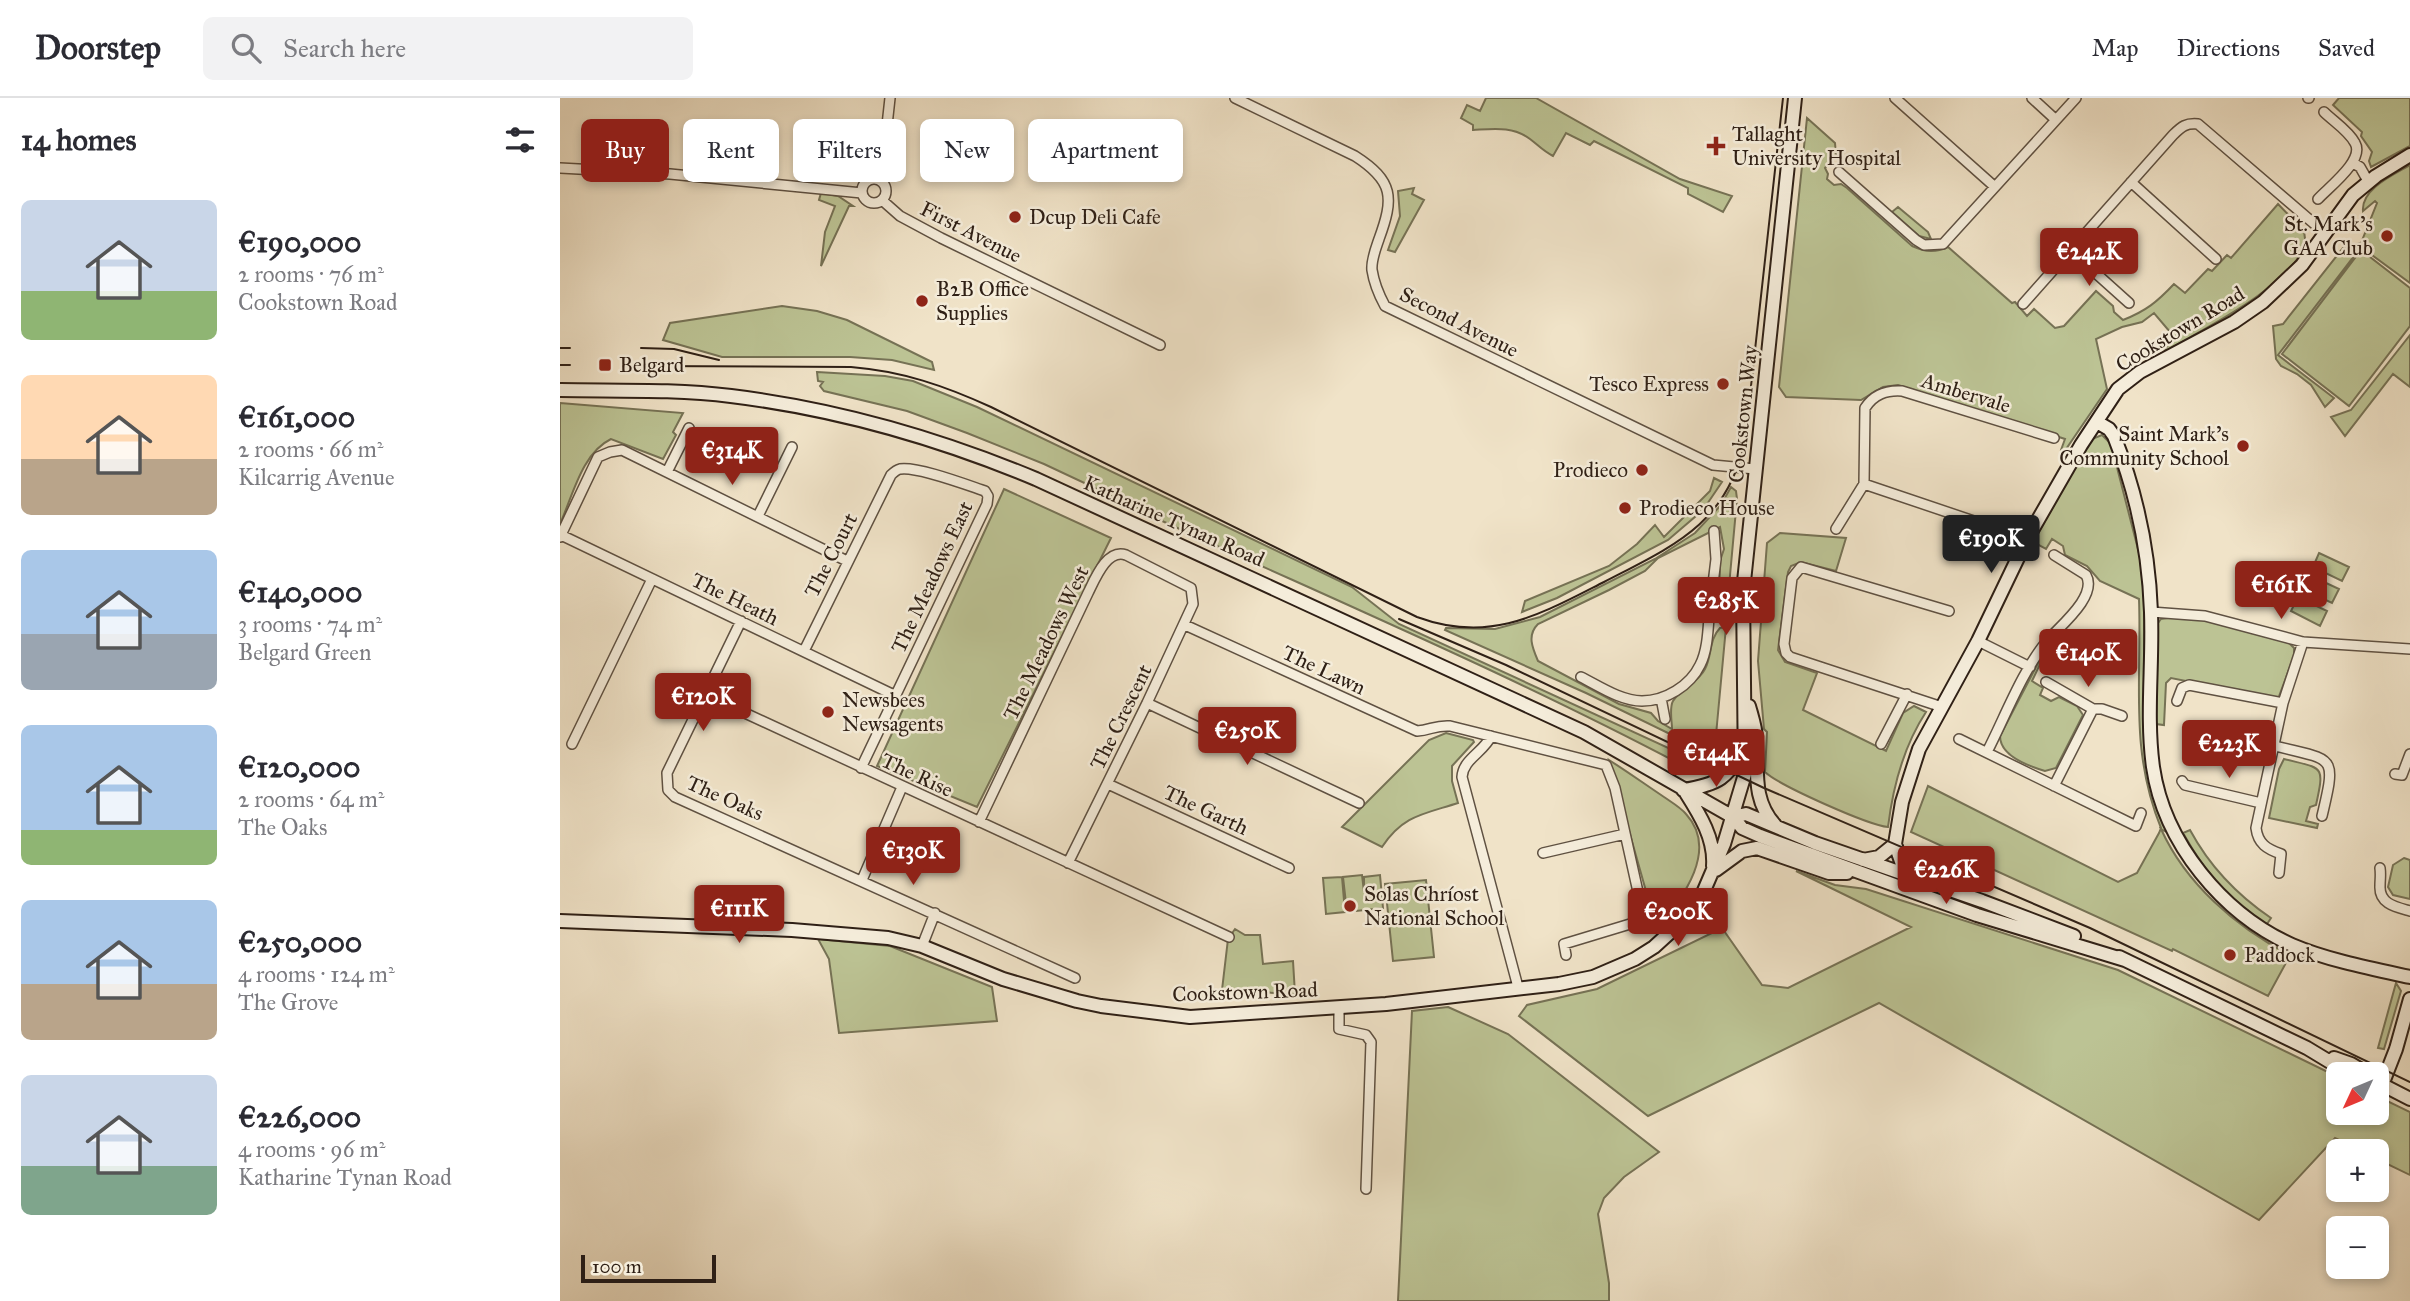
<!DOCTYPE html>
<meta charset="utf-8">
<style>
:root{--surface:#fff;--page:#f2f2f3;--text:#2b2b33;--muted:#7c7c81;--line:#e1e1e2;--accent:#8f2418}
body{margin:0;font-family:"IM FELL Great Primer",serif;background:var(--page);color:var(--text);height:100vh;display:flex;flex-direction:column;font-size:26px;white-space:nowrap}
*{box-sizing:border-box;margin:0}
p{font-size:23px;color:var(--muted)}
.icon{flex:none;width:38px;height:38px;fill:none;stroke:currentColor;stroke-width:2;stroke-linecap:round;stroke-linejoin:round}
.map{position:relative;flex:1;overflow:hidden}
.panel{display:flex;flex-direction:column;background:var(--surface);width:560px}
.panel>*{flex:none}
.top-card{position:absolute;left:21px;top:21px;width:665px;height:63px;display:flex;gap:14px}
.needle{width:46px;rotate:226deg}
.tools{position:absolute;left:1766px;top:964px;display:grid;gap:14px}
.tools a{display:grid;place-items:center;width:63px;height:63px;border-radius:10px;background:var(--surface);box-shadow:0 4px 10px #0003;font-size:35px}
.scale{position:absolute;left:21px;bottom:18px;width:135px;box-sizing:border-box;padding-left:7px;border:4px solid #2f2016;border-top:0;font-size:19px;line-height:24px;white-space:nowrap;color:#2f2016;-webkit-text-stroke:5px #f5eddb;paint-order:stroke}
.price{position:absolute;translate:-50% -60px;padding:0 16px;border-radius:7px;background:var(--accent);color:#fff;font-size:23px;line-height:46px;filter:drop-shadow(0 2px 4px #0008)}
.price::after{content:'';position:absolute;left:50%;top:42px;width:21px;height:16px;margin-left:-10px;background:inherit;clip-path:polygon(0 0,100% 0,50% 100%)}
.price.current{background:#222;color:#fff}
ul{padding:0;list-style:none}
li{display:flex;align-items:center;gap:21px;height:175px;padding:0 21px}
li span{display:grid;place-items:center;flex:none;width:196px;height:140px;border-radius:10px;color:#555}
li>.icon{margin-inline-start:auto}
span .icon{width:84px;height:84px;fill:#fffc;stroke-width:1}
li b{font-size:30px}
h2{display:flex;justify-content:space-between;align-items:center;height:84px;padding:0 21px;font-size:30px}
.chip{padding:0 24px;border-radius:10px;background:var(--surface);box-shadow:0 4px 10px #0003;font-size:24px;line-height:63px}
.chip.current{background:var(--accent);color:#fff}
header{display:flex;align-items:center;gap:42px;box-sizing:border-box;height:98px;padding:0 35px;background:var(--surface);border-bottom:2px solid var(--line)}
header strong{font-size:33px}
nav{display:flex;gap:38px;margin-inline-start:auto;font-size:24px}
.search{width:490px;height:63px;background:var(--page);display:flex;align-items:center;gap:18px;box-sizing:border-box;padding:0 24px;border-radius:10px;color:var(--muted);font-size:26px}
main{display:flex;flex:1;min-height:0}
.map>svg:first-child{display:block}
.green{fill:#bcc394;stroke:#767255;stroke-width:2}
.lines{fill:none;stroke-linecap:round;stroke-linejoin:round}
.street-casing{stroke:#5f5142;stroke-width:12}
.secondary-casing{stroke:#2f2016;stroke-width:16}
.street{stroke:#f5eddb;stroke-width:9}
.secondary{stroke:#f5eddb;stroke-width:12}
.tram{stroke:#2f2016;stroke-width:2}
.poi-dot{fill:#8f2418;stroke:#f5eddb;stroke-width:2.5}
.labels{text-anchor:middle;stroke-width:5;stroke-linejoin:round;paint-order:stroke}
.poi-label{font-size:21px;fill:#2f2016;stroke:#f5eddb;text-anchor:start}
.street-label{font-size:21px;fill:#2f2016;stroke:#f5eddb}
</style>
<header>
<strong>Doorstep</strong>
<div class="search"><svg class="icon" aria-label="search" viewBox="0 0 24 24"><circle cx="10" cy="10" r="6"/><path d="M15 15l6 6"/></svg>Search here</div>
<nav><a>Map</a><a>Directions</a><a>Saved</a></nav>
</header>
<main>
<section class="panel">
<h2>14 homes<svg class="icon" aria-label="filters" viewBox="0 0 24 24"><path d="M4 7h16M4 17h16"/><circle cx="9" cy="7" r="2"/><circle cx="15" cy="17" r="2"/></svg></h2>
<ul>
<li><span style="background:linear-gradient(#c9d6e8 65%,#8fb573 0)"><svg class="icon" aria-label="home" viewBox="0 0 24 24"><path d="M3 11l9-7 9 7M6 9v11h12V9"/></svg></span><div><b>€190,000</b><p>2 rooms · 76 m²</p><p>Cookstown Road</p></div></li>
<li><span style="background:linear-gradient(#ffd9b3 60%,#b9a48a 0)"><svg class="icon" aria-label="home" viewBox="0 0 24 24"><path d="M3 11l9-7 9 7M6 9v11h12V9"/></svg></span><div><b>€161,000</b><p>2 rooms · 66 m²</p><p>Kilcarrig Avenue</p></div></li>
<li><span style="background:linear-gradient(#a9c7e8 60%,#9aa5b1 0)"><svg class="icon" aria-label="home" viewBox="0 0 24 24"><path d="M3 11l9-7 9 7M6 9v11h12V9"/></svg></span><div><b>€140,000</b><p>3 rooms · 74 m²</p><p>Belgard Green</p></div></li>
<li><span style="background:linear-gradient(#a9c7e8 75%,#8fb573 0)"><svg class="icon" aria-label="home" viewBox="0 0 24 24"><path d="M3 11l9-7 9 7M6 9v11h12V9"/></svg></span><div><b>€120,000</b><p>2 rooms · 64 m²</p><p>The Oaks</p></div></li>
<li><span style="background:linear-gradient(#a9c7e8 60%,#b9a48a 0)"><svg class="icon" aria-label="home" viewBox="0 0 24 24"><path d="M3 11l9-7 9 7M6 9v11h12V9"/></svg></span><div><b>€250,000</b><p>4 rooms · 124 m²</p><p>The Grove</p></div></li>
<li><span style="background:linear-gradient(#c9d6e8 65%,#7fa58c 0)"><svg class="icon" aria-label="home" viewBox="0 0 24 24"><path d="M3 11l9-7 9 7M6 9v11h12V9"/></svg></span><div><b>€226,000</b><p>4 rooms · 96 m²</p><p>Katharine Tynan Road</p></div></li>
</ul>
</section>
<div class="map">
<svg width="1850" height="1203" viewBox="0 0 1850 1203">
<rect width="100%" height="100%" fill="#f0e3c8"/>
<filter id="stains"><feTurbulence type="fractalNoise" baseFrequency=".00286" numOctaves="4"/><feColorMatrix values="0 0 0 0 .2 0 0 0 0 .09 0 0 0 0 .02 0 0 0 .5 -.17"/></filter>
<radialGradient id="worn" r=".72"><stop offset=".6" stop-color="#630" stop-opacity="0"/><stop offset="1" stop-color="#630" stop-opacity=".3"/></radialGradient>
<!-- green -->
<path class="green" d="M926,0H976L1120,81L1172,98L1163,114L1128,96V90L1034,43L1030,47L1006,35L993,58C983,53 978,47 970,41C953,28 933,31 913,32V27L901,20L907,7L920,13Z
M1779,0H1850V48L1811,69L1809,63L1812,54L1801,38L1802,34L1773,7Z
M1247,20L1275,45L1276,57L1265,70L1268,76L1267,81L1274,87L1281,86L1287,90L1352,148C1366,154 1375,155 1388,149L1452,205L1455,204L1467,218L1474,211L1495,230L1504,228L1536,193L1553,208L1554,214L1563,222C1586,213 1597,204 1614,186L1625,195L1648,171L1652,173L1667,157L1671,160L1718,106L1744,133L1746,148C1721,194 1650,227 1606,253L1604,251L1616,241L1594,215L1582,224L1562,229L1536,241L1547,291L1504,354L1501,352L1505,341L1338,287L1323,289L1301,302L1226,299L1219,289Z
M1850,67V185L1801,149L1718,257L1774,300L1765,309L1751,287L1737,276L1721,268L1716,261L1713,228L1723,226L1783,150L1801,145L1817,105L1815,103L1803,113C1801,91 1833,77 1850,67Z
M854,90L852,96L864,102L835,154L828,152L840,118L838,93Z
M261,95L278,98L293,108H289L261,168L265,134L275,108L259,102Z
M1338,109L1368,134L1371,141L1359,138L1332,114Z
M1801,152L1850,190V228L1789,308L1722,256Z
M222,208L257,213L287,222L372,264L374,272L332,262L290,259H162L103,242L110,225Z
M1850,237V289L1833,276L1785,338L1771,319L1791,312Z
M257,274L325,278L353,283L417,309L792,489L839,526L1154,671L1149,674L1137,675C963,582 779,504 600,422L593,414L584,413L484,366L407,335L347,313L264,293L260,288L263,284L258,283Z
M0,305L123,315L113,334L116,337L103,361L51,341C22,355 13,397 0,426Z
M1542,337L1551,346L1580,459L1584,500V645L1586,663L1610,736L1601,731C1626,786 1676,829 1728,856L1727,863L1708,898L1613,851L1612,853L1351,734L1368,688L1558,784L1577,775L1599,735L1601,730C1569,652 1582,582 1579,501L1540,483L1527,468L1505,457L1503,448L1492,441L1486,451L1473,444L1527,349L1532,341Z
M1154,380L1162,384L1143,412L1108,442L997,500L962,514L965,503L1049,468L1077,446L1095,427L1104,439L1150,393Z
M1171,389L1176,393L1177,401L1167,510L1159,507L1160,463L1164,451L1160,429L1098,460L1085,473L1049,492L978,526C967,537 972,549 978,563L1059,606L1091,615L1098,623L1112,631C1112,623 1109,610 1113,603C1121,590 1138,585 1145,571C1152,558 1149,541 1160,530L1166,529L1156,637L1169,658L1161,661L1026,595L885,532L886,530L935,531L980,519L1095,461L1135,435L1161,407Z
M444,391L551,440L417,709L317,668Z
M1220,435L1286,440L1276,473L1241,464L1231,468L1228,474L1218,552L1225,564L1257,575L1243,612L1326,653L1343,615L1354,608L1366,614C1343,649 1333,688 1328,729C1308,727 1220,688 1205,674L1207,634L1204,631L1198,563L1207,445Z
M1759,455L1789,469L1782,483L1753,469Z
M1749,477L1779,491L1772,505L1742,491Z
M1738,499L1767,513L1760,528L1731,513Z
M1615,519L1638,520L1728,544L1734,550V558L1718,601L1611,580L1606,585L1604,627L1596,626L1598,525L1601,521Z
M1503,531L1505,532L1489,547L1472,583L1483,590L1480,597L1491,603L1499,599L1517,608L1523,617L1496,670L1485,673C1468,668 1440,658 1440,638L1488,546Z
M886,635L913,642L914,644L892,668V683L898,705C864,716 843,717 822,749L782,729L869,642Z
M1724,661C1763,671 1765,666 1756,707L1750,709L1746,723L1758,726L1757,730L1709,720L1719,671Z
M1049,662C1068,674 1086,687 1104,699C1111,704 1120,709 1126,716C1160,753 1121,801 1097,832Z
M1630,732C1650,769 1677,797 1711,820L1707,826C1671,806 1643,771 1623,735Z
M1844,760L1850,762V801L1833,797L1828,789L1833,767Z
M1236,773L1275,787L1306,791L1558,872L1778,979V1015H1816L1817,998L1850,1014V1077L1817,1061L1816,1054L1802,1053L1775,1040L1699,1122L1319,905L1088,1018L959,918L967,907L1037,891L1162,830L1202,887L1228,890L1351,829Z
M802,777L804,794V779L820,777L823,810L787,814L783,779Z
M782,779L785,814L766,816L763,780Z
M866,782L874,859L833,863L825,786Z
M675,831L685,837H700L703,866L733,863L735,896L662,892L668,841Z
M258,841L330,848L432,889L437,923L279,935L269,861Z
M1836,885L1841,893L1824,951L1818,950Z
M888,909L948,936L1099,1054L1064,1079L1044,1100L1038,1116L1049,1185V1203H838L852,913Z"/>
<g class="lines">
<!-- street casing -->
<g class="street-casing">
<path id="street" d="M675,0L795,58C834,83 834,100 819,141C816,150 811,162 812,172C814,185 819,197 825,208L1153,367L1195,371
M1335,0L1435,89
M1472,0L1496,22
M1748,0H1749
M1793,65L1800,69L1808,83
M0,70L110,76L302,95
M1279,74L1356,142L1364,147L1383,146L1516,0
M302 93a12 12 0 1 1 24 0a12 12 0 1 1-24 0Z
M321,82L330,0
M1571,84L1656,161
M1758,101C1769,89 1805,62 1795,45C1789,33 1773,23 1764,14
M323,103L340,118L381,140L600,247
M1510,152L1569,205
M1463,206L1613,37C1622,28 1626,25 1638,26L1765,135
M107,374L129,330
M1304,386L1467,441
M198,418L232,349
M1276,431L1304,386L1305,310C1314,296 1326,292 1342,293L1494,340
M1,437L334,597
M0,439L38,359L50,354L62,352L287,463
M1591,514L1645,518L1743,544L1850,551
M1149,519L1156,461L1154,433
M181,523L107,675L108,692L115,699L515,880
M625,527L857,633C871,632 875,627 890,628L1046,667L1055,690L1082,812L1080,823L1004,846L1006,857
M1418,543L1470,569
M244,553L331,377C334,374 336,372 340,371C357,368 407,387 425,393L428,398L427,406L301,670
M1021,579C1039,588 1061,603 1082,603C1105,603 1130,588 1140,567C1147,554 1148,534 1149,519H1182
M1486,584L1533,611H1542L1562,618
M146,597L669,839
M1101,600L1105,621
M1617,603L1622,590L1629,587L1723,605
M587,605L799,705
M1382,609L1230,559L1226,555L1224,546L1232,480L1241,469L1389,513
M931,638C924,654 903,661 902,679L958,889
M1399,641L1576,728L1581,715
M12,646L92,481
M1321,646L1347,596
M1715,648C1774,663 1777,655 1762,718
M1427,654C1445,619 1462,573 1487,543C1500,528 1538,498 1526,477L1494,457
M1835,676L1842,677L1850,656
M1622,683L1625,687L1701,705
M548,686L729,770
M1494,688L1533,611
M419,724L528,495C535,481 547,450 566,457L631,490L633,506L587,605L508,765
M983,755L1065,736
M1820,770C1821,777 1820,781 1820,788C1819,806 1836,809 1850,813
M1719,775L1721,756C1707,751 1698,746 1696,730L1723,605L1743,544
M302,782L342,689
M362,848L375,815
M779,910V931L806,937L811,944L806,1091"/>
</g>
<!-- secondary casing -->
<g class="secondary-casing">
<path id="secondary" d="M0,292C57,293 115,291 171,298C277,311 378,340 476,381L1024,634L1173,719L1182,730L1200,738L1417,817L1565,862
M1537,324L1549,331L1554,338C1576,393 1589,455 1591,514C1593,566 1586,618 1593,669C1604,745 1663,816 1732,847C1767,862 1813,871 1850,879
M1189,608C1192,619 1196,630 1196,641C1198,673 1192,702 1215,727
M1123,692C1157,687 1170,680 1183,648
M1126,695C1140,717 1155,741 1153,768
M1173,719L1186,716L1255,745L1422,803L1514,838
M1335,746L1343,769L1350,776
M1303,762L1319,759L1335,746L1342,704L1359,651L1418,543L1467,441L1521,347L1558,291L1580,274L1674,224L1703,204L1742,167L1793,97L1816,78L1850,57
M1156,772L1182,753L1197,750L1269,775H1287
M0,823L232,832L328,840L362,848L443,881L517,903L541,908L630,919L826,906L999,886L1033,879L1075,861L1094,849L1117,828L1143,795L1164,746L1185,676L1183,493L1235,0
M1559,859L1747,950L1790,976
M1774,960L1791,966L1808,976
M1817,984L1850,1001
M1822,987L1836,951L1850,901"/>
</g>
<!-- street -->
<use href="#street" class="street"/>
<!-- secondary -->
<use href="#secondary" class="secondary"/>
<!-- tram -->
<path class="tram" d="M0,250H10
M81,250L114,251L159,262
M0,267H10
M81,268L291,269C342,273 385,288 431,309L857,519C930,546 979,517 1044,484C1113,448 1168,426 1185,342L1223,0
M839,521L946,567L1204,690L1530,830L1850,984"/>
</g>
<!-- markers -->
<g class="poi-dot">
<path d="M1152.5 37.5h7v7h7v7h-7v7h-7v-7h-7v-7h7z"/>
<circle cx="455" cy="119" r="7"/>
<circle cx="1827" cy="138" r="7"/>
<circle cx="362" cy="203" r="7"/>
<rect x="38" y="260" width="14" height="14" rx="3.5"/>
<circle cx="1163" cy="286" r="7"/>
<circle cx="1683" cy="348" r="7"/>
<circle cx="1082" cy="372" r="7"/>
<circle cx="1065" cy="410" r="7"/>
<circle cx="268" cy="614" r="7"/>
<circle cx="790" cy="808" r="7"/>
<circle cx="1670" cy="857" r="7"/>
</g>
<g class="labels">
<!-- poi labels -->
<g class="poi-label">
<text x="1172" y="43">Tallaght<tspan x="1172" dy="24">University Hospital</tspan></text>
<text x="469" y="126">Dcup Deli Cafe</text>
<text x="1813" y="133" text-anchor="end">St. Mark's<tspan x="1813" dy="24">GAA Club</tspan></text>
<text x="376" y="198">B2B Office<tspan x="376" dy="24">Supplies</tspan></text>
<text x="59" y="274">Belgard</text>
<text x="1149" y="293" text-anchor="end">Tesco Express</text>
<text x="1669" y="343" text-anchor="end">Saint Mark's<tspan x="1669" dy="24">Community School</tspan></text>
<text x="1068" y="379" text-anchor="end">Prodieco</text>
<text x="1079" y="417">Prodieco House</text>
<text x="282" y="609">Newsbees<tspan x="282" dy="24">Newsagents</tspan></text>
<text x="804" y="803">Solas Chríost<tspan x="804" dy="24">National School</tspan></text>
<text x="1684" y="864">Paddock</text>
</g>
<!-- street labels -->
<g class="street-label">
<text transform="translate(411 134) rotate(27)" y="7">First Avenue</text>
<text transform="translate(899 224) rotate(27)" y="7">Second Avenue</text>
<text transform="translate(1620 231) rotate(-31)" y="7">Cookstown Road</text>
<text transform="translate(1406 295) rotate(17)" y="7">Ambervale</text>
<text transform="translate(1183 316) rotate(-84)" y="7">Cookstown Way</text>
<text transform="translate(614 423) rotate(24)" y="7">Katharine Tynan Road</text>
<text transform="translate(271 457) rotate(-63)" y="7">The Court</text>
<text transform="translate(372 479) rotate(-65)" y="7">The Meadows East</text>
<text transform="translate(175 501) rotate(26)" y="7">The Heath</text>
<text transform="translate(486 545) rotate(-64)" y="7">The Meadows West</text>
<text transform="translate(764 572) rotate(25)" y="7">The Lawn</text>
<text transform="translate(561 619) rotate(-64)" y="7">The Crescent</text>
<text transform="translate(357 677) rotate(25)" y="7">The Rise</text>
<text transform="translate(165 700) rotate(24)" y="7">The Oaks</text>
<text transform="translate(646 712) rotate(25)" y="7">The Garth</text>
<text transform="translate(685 894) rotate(-2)" y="7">Cookstown Road</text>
</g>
</g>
<rect width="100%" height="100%" filter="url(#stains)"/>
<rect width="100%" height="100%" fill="url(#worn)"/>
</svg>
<div class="tools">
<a><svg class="needle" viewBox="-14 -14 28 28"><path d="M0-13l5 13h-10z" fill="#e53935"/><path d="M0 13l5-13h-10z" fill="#7c7c81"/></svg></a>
<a>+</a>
<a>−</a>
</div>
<div class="scale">100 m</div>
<b class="price" style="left:1529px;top:190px">€242K</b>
<b class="price" style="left:172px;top:389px">€314K</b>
<b class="price current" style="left:1431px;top:477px">€190K</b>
<b class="price" style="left:1721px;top:523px">€161K</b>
<b class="price" style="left:1166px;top:539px">€285K</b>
<b class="price" style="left:1528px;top:591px">€140K</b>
<b class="price" style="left:143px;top:635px">€120K</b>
<b class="price" style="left:687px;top:669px">€250K</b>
<b class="price" style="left:1669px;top:682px">€223K</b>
<b class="price" style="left:1156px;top:691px">€144K</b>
<b class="price" style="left:353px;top:789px">€130K</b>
<b class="price" style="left:1386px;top:808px">€226K</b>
<b class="price" style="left:179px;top:847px">€111K</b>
<b class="price" style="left:1118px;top:850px">€200K</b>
<div class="top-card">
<a class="chip current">Buy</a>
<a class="chip">Rent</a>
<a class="chip">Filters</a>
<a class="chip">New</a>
<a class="chip">Apartment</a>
</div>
</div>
</main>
